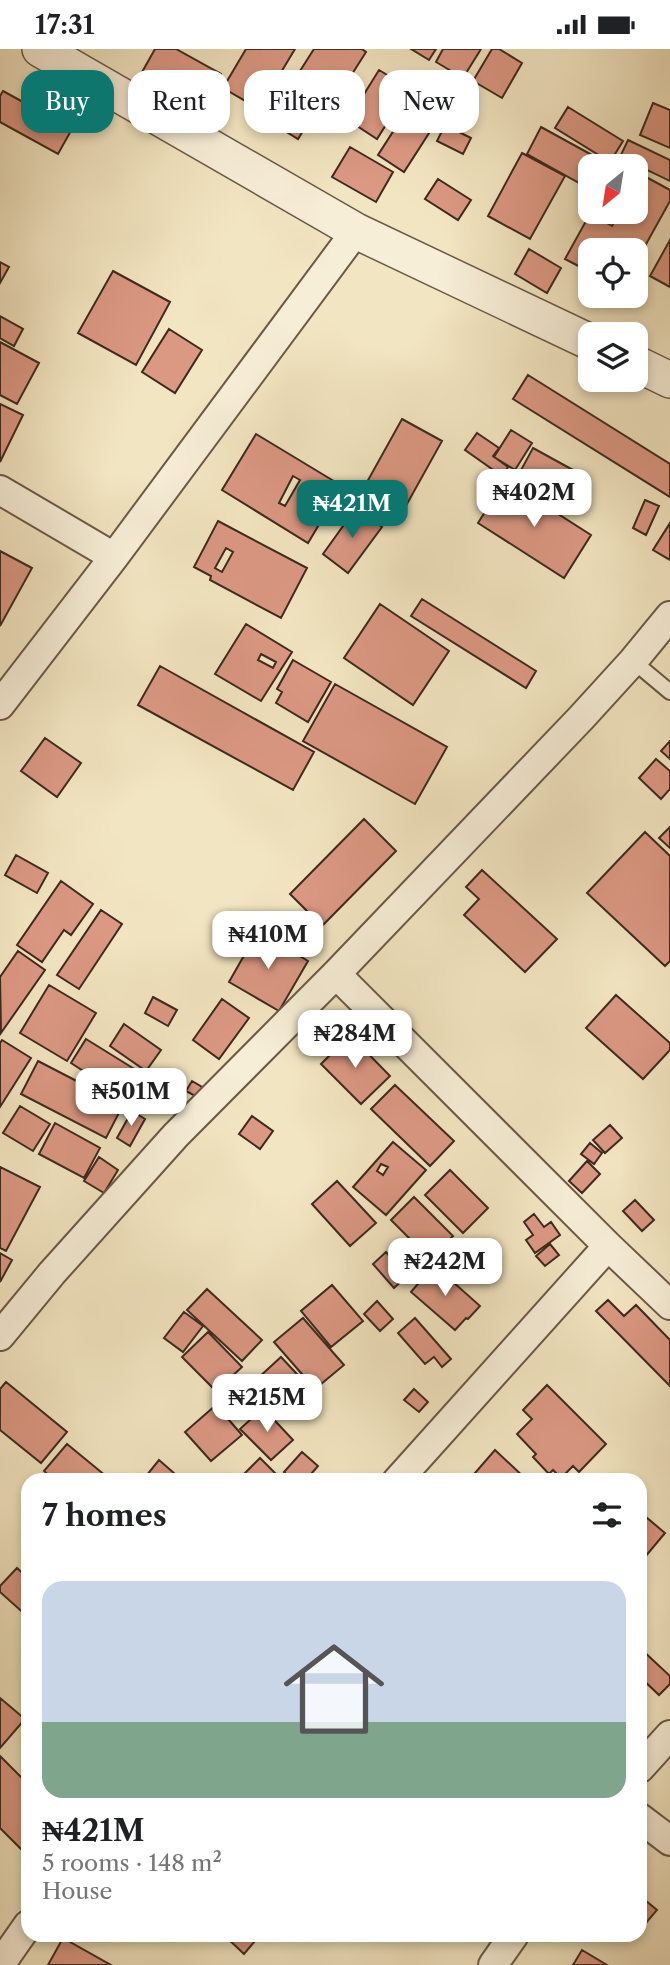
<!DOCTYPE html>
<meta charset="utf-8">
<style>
:root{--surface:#fff;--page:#f2f2f2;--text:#202124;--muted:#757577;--line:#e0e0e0;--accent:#0f766e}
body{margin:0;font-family:"Libre Caslon Text",serif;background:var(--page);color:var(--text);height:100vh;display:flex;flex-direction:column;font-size:26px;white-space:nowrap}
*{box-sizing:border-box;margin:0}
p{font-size:23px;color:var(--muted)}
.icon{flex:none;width:38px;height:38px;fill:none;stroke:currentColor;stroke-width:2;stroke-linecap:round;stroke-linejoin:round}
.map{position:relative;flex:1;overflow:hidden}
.details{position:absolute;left:21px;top:1424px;width:626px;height:469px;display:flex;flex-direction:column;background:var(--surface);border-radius:21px;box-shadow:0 4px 10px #0003}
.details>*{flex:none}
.top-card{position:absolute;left:21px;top:21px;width:628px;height:63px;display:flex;gap:14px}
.needle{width:46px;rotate:210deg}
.buttons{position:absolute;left:578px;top:105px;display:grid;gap:14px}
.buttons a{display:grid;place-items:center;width:70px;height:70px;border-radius:14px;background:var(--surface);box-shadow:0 4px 10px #0003;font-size:35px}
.price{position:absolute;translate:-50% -60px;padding:0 16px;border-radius:14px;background:#fff;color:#222;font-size:23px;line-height:46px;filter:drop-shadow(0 2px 4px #0008)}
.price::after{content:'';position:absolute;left:50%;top:42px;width:21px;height:16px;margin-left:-10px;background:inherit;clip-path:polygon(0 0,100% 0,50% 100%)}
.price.on{background:var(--accent);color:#fff}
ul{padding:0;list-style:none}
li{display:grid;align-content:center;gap:14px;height:371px;padding:0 21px}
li+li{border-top:2px solid var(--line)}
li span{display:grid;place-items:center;height:217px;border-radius:21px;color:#555}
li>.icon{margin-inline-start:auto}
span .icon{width:126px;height:126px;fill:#fffc;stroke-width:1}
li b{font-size:30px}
h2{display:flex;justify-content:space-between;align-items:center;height:84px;padding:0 21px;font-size:30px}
.pill{padding:0 24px;border-radius:21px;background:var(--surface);box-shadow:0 4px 10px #0003;font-size:24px;line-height:63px}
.pill.on{background:var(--accent);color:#fff}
.status{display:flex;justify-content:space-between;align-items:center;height:49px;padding:0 35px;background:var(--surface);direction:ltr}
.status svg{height:19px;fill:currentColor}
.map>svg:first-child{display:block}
.building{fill:#db9883;stroke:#3e291d;stroke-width:2;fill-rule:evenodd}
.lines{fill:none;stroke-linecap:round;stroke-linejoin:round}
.service-casing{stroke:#6b5846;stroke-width:18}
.minor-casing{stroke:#6b5846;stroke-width:32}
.tertiary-casing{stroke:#6b5846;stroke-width:38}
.service{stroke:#f7eed7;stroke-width:14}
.minor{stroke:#f7eed7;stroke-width:28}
.tertiary{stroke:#f7eed7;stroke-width:35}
</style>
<div class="status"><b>17:31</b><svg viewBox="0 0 49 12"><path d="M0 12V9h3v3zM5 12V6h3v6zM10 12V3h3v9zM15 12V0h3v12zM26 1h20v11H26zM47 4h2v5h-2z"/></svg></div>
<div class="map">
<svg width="670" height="1916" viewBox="0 0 670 1916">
<rect width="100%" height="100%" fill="#f2e5c1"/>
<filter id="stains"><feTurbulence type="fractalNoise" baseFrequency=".00286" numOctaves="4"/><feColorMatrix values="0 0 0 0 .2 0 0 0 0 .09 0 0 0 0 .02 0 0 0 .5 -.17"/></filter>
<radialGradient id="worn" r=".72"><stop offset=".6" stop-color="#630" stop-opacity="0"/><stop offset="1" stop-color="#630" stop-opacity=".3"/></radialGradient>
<!-- building -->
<path class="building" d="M155,0H176L221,25L201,60L141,25Z
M246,0H295L259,60L223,39Z
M314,0H362L366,3L323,71L284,47Z
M411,0H436L429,11Z
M443,0H481L463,29L436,13Z
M492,0H499L522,14L502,49L473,32Z
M379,21L409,39L377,90L348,71Z
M3,42L72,80L58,105L0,73V47Z
M414,50L440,67L404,123L378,106Z
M282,51L311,69L298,90L269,72Z
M653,54L670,61V99L640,86Z
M568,58L623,92L610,113L555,79Z
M445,76L471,89L463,105L437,92Z
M541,78L612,117H590V140L527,105Z
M628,91L670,111V132L620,108Z
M350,98L393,123L376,153L332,128Z
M522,104L565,127L530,190L488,167Z
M635,122L670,141V152L635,215V201H590V223L565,210L591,163H635ZM605,163L616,170L612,177L600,170Z
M438,130L471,151L458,171L425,150Z
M670,191V238L650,227Z
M529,200L561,219L547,244L515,225Z
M0,213L9,218L0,234Z
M113,222L170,253L136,316L78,284Z
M0,267L23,280L14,297L0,289Z
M169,280L202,301L175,344L142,323Z
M0,293L39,314L17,355L0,346Z
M528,326L670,415V448L513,350Z
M0,355L23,366L0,413Z
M402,370L442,392L407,455L367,433Z
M511,381L532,394L515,421L494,408Z
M477,384L499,399L493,407L508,418L502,427L465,401Z
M256,385L342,437L308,494L222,441ZM293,427L300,431L285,457L279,454Z
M533,399L573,421L554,456L514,434Z
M505,431L591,486L564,529L478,474Z
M645,451L659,457L646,486L633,479Z
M356,459L382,478L348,524L323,505Z
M218,472L307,519L281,569L210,531L211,527L194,518ZM226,499L233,503L222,523L215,519Z
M670,474V511L653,501Z
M0,502L32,519L0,577Z
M422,550L536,622L526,639L411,567Z
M380,555L449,602L413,656L344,609Z
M246,575L292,603L261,652L215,625ZM261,605L276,613L273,619L258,611Z
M293,611L331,633L308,673L276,654L282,643L277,640Z
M160,617L314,703L293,741L138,656Z
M335,635L447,698L415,755L303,692Z
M45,689L81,714L57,748L21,722Z
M670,692V710L661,702Z
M656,710L670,722V740L661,750L639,729Z
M364,770L396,802L322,877L290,845Z
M670,778V799L659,789Z
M645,783L670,807V912L665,917L587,844Z
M16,806L48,824L37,844L5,826Z
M482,821L557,890L525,923L464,866L479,850L466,838Z
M61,832L93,855L71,886L64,881L42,913L17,896Z
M101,861L122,875L79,940L57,926Z
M258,882L308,912L279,962L229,933Z
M18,902L45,921L1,984L0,928Z
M49,936L96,964L67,1012L20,984Z
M616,946L670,994V1001L643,1030L586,979Z
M153,948L177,961L168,977L145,964Z
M222,950L249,969L219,1010L193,991Z
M124,975L161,1001L146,1022L110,997Z
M350,986L390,1027L361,1055L321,1015Z
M86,990L144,1026L128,1051L71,1014Z
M2,991L31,1009L0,1058V994Z
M38,1012L123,1056L106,1089L21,1045Z
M192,1032L202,1038L197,1048L186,1042Z
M395,1036L454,1092L430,1117L371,1060Z
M20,1057L50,1075L33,1102L3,1084Z
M132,1062L145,1070L130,1097L117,1089Z
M252,1067L273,1082L260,1100L239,1085Z
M55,1074L100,1099L84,1129L39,1105Z
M610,1076L622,1089L605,1104L593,1091Z
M393,1093L426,1121L386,1166L353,1138ZM381,1115L388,1118L383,1126L377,1122Z
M590,1094L602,1104L594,1115L581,1105Z
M99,1108L118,1121L104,1144L84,1132Z
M587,1112L600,1125L582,1144L569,1132Z
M0,1118L40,1138L6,1202L0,1199Z
M450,1121L488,1159L463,1184L425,1146Z
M337,1132L376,1174L350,1197L312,1155Z
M414,1148L453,1187L430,1210L391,1171Z
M635,1151L654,1171L642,1182L623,1162Z
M534,1165L544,1178L551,1173L560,1186L535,1204L526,1191L533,1186L524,1173Z
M550,1195L559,1206L545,1217L536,1207Z
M386,1203L407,1227L394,1239L373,1215Z
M0,1204L12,1211L0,1233Z
M434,1216L480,1257L468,1270L466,1269L455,1281L411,1243Z
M332,1236L363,1272L331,1298L301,1262Z
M207,1240L262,1291L242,1312L187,1261Z
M608,1251L624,1267L636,1256L670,1291V1337L596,1262Z
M377,1252L393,1270L380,1282L364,1265Z
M184,1263L203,1277L183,1303L164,1289Z
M303,1269L344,1316L315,1340L274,1293Z
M415,1269L451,1310L442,1318L434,1308L425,1315L398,1284Z
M208,1283L242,1318L216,1342L182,1308Z
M281,1308L309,1338L285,1359L258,1329Z
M6,1333L67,1383L41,1414L0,1381V1340Z
M547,1336L606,1395L579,1423L573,1417L561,1429L553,1421L549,1425L533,1408L536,1405L517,1385L532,1370L523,1361Z
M414,1340L428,1353L419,1363L404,1351Z
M216,1356L242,1386L211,1412L185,1383Z
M263,1359L293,1391L271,1411L240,1380Z
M67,1395L112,1432H55L44,1422Z
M495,1401L528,1432H468Z
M302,1403L318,1417L305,1432H293L284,1423Z
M260,1409L283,1432H237Z
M159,1411L183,1432H142Z
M640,1463L665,1484L640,1514Z
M17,1519L28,1529V1568L0,1543V1537Z
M640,1599L670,1627V1635L659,1646L640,1628Z
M0,1649L25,1670L0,1699Z
M0,1707L28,1735V1797L23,1802L0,1779Z
M640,1847L657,1861L640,1881Z
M224,1886H260L244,1905Z
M63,1889L111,1916H48Z
M582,1901L607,1916H573Z"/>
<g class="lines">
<!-- service casing -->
<g class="service-casing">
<path id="service" d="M633,612L670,643"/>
</g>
<!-- minor casing -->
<g class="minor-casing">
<path id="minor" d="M0,441L114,508
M0,656L114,508L356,182
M336,925L608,1197L670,1256
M0,1287L52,1224L176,1086L336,925L581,669L633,612L670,567
M397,1432L608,1197
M640,1719L670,1686
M640,1769L670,1792
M0,1916L28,1876
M493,1916L514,1886"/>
</g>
<!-- tertiary casing -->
<g class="tertiary-casing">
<path id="tertiary" d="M40,0L356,182L590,293
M635,314L670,331"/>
</g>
<!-- service -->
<use href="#service" class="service"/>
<!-- minor -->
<use href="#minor" class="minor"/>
<!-- tertiary -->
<use href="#tertiary" class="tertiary"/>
</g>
<rect width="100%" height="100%" filter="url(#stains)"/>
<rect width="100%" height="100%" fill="url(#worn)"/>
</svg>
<div class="buttons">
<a><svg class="needle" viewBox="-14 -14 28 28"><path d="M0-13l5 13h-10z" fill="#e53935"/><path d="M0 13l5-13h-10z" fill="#757577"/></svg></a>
<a><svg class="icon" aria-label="locate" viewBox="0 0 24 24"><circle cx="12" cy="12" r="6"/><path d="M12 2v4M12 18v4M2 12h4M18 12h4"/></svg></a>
<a><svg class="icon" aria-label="layers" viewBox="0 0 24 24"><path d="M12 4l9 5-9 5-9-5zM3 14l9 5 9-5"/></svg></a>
</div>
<b class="price" style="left:534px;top:480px">₦402M</b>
<b class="price on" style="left:352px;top:491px">₦421M</b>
<b class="price" style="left:268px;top:922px">₦410M</b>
<b class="price" style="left:355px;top:1021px">₦284M</b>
<b class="price" style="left:131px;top:1079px">₦501M</b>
<b class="price" style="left:445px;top:1249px">₦242M</b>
<b class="price" style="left:267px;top:1385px">₦215M</b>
<div class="top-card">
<a class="pill on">Buy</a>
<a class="pill">Rent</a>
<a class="pill">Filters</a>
<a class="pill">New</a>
</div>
<section class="details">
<h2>7 homes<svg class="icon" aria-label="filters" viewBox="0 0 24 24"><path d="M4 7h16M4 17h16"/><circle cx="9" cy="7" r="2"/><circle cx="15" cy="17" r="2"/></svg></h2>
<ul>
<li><span style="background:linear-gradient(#c9d6e8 65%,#7fa58c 0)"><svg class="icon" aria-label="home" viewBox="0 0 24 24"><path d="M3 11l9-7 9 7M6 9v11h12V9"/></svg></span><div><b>₦421M</b><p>5 rooms · 148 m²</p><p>House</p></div></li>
</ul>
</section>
</div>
